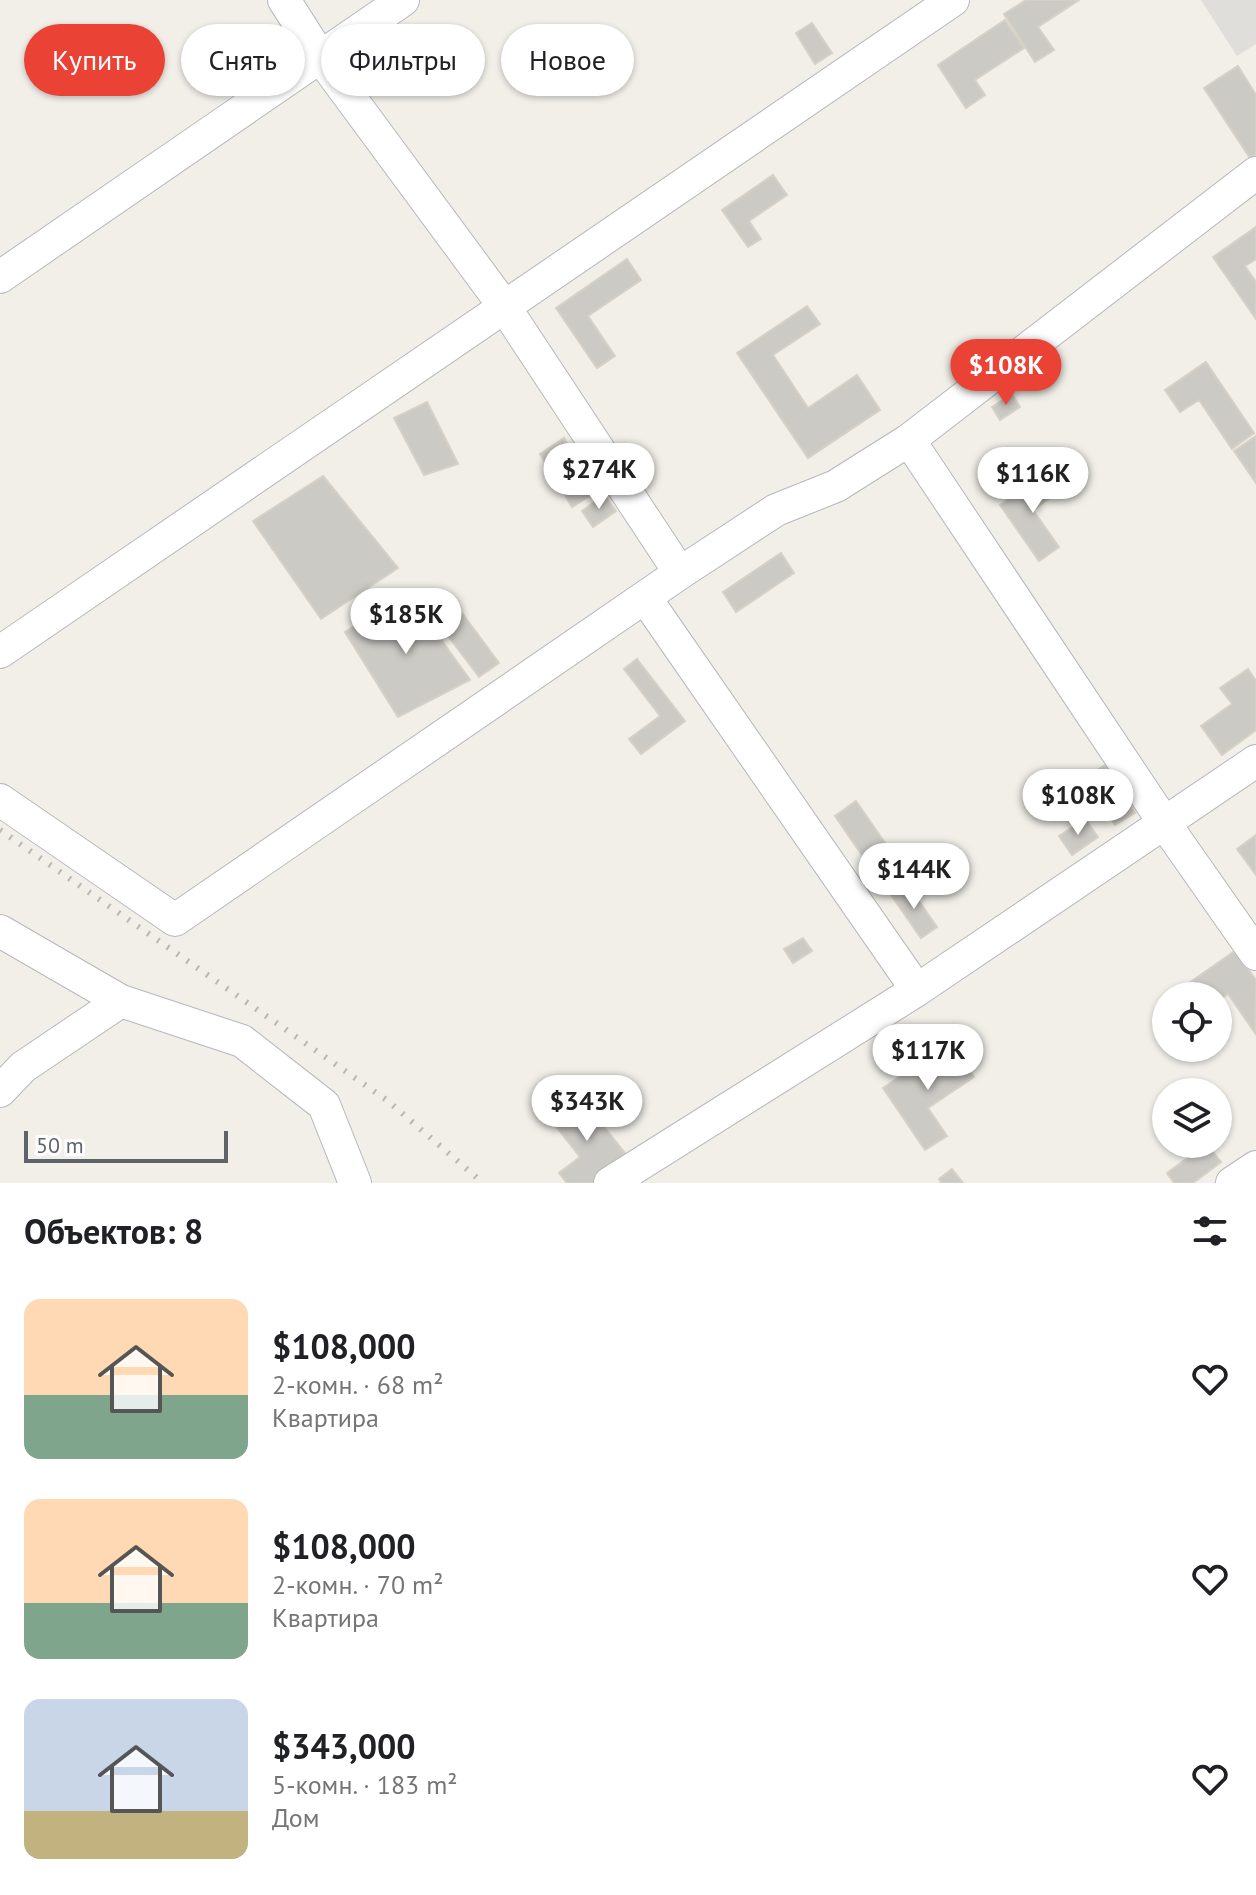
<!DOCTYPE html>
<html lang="ru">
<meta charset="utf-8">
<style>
:root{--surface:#fff;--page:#f2f2f2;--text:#202124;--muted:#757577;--accent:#ea4335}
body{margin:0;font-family:"PT Sans",sans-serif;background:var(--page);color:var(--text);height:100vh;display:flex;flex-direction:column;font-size:30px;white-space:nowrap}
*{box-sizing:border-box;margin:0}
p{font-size:26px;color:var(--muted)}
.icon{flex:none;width:44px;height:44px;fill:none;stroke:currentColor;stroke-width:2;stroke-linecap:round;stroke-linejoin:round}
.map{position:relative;height:1183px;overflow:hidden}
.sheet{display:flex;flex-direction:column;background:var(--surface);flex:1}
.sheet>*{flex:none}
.hud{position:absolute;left:24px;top:24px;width:800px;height:72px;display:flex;gap:16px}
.fabs{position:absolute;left:1152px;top:982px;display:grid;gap:16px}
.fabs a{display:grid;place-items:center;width:80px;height:80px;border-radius:50%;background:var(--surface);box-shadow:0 2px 6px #0004;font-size:40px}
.scale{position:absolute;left:24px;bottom:20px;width:204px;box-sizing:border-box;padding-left:8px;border:4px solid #5f6368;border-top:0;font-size:22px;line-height:28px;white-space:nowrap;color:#5f6368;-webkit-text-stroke:6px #fff;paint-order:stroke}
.price{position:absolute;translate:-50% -68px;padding:0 18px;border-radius:28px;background:#fff;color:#222;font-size:26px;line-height:52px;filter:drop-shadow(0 2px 4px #0008)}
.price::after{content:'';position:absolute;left:50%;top:48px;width:24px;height:18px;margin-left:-12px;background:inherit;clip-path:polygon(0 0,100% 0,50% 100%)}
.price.on{background:var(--accent);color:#fff}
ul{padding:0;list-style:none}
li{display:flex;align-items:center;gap:24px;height:200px;padding:0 24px}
li span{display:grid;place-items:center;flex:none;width:224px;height:160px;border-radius:16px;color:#555}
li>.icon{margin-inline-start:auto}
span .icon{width:96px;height:96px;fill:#fffc;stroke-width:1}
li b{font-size:34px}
h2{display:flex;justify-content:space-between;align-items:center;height:96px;padding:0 24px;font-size:34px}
.tag{padding:0 28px;border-radius:36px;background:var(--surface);box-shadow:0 2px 6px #0004;font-size:28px;line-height:72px}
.tag.on{background:var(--accent);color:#fff}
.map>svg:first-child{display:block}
.industrial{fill:#e0deda}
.building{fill:#cccac5;stroke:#d6d1c6;stroke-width:2}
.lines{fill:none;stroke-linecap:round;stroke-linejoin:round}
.minor-casing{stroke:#b5b8bc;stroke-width:34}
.minor{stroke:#fff;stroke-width:32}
.rail{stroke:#b6b7b8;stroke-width:6;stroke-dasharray:2 10;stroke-linecap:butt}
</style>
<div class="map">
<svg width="1256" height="1183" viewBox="0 0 1256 1183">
<rect width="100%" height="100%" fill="#f1efe8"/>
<!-- industrial -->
<path class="industrial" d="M1201,0H1256V44L1237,56Z"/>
<!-- building -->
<path class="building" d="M1026,0H1079L1038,27L1054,50L1035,62L1004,14Z
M1005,20L1024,48L975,80L985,95L966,108L938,65Z
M812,23L832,53L815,64L796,33Z
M1238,66L1256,95V154L1250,158L1204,88Z
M564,67L574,82L560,91L550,77Z
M773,175L787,195L749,221L761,239L748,247L722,210Z
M1256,227V259L1245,266L1256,282V319L1213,257Z
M627,259L641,280L588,316L615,356L597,368L556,308Z
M807,306L820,324L773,355L808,408L857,375L880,410L808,458L737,353Z
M1206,362L1254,433L1232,449L1199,400L1180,412L1165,390Z
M1012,394L1020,407L1000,420L992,407Z
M427,402L458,464L424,475L394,418Z
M1256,436V483L1234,451Z
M564,438L594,493L572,507L540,454Z
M1047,472L1060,491L1033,510L1059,547L1039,561L1000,505Z
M323,476L398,568L321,619L253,521Z
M604,495L616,511L593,527L582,511Z
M781,553L794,573L736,612L723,592Z
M407,592L470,680L398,717L345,632Z
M462,613L499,663L479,677L442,628Z
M637,659L685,721L641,754L629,739L660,716L624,669Z
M1248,669L1256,681V730L1222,755L1201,726L1232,704L1220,688Z
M1105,765L1135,813L1115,825L1084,778Z
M856,801L901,866L879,880L835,816Z
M1085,819L1098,837L1072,855L1059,836Z
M1256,835V875L1237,849Z
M907,884L937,927L921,938L891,895Z
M803,938L812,951L793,963L784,949Z
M1235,951L1256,980L1255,1033L1228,994L1218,1001V996H1197L1189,983Z
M951,1042L974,1077L928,1108L947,1136L925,1150L883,1088Z
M576,1091L632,1162L605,1183H567L559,1173L580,1157L546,1114Z
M1207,1144L1221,1162L1193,1183H1174L1167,1173Z
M952,1169L963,1183H941L939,1179Z"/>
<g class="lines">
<!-- minor casing -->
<g class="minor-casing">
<path id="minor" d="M284,0L321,58L504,306L680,573
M0,277L403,0
M909,440L1165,824L1256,954
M646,599L917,990
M0,652L953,0
M0,800L175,920L680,573L776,510L836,486L909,440L1256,173
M0,931L121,1001L242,1041L324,1105L355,1183
M0,1091L23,1067L121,1001
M610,1183L917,990L1256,761
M1232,1183L1256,1167"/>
</g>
<!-- minor -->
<use href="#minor" class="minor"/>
<!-- rail -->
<path class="rail" d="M0,830L388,1101L483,1183"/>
</g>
</svg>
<div class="fabs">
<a><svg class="icon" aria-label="locate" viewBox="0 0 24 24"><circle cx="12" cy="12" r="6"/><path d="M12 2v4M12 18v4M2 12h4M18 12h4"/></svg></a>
<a><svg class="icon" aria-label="layers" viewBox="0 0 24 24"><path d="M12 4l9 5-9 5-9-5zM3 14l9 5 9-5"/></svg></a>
</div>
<div class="scale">50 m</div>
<b class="price on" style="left:1006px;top:407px">$108K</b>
<b class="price" style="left:599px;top:511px">$274K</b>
<b class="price" style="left:1033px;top:515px">$116K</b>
<b class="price" style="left:406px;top:656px">$185K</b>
<b class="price" style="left:1078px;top:837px">$108K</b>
<b class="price" style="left:914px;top:911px">$144K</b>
<b class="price" style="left:928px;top:1092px">$117K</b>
<b class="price" style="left:587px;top:1143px">$343K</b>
<div class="hud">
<a class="tag on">Купить</a>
<a class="tag">Снять</a>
<a class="tag">Фильтры</a>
<a class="tag">Новое</a>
</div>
</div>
<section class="sheet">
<h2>Объектов: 8<svg class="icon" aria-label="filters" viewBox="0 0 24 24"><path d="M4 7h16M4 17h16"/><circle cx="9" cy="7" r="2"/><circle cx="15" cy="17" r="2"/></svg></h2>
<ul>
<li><span style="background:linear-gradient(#ffd9b3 60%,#7fa58c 0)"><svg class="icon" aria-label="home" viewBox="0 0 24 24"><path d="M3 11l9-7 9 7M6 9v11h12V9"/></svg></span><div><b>$108,000</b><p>2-комн. · 68 m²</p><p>Квартира</p></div><svg class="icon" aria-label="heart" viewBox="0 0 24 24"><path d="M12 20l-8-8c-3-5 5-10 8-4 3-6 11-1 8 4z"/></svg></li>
<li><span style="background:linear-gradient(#ffd9b3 65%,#7fa58c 0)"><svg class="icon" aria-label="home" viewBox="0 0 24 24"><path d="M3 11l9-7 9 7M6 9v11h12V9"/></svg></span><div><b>$108,000</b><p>2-комн. · 70 m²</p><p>Квартира</p></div><svg class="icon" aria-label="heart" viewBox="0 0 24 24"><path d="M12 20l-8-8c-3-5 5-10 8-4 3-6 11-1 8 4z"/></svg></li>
<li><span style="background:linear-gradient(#c9d6e8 70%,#c2b280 0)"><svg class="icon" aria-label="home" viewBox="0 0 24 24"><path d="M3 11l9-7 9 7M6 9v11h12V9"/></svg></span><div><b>$343,000</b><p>5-комн. · 183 m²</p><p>Дом</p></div><svg class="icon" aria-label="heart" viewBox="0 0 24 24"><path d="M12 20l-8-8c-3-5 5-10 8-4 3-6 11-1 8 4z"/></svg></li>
</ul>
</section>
